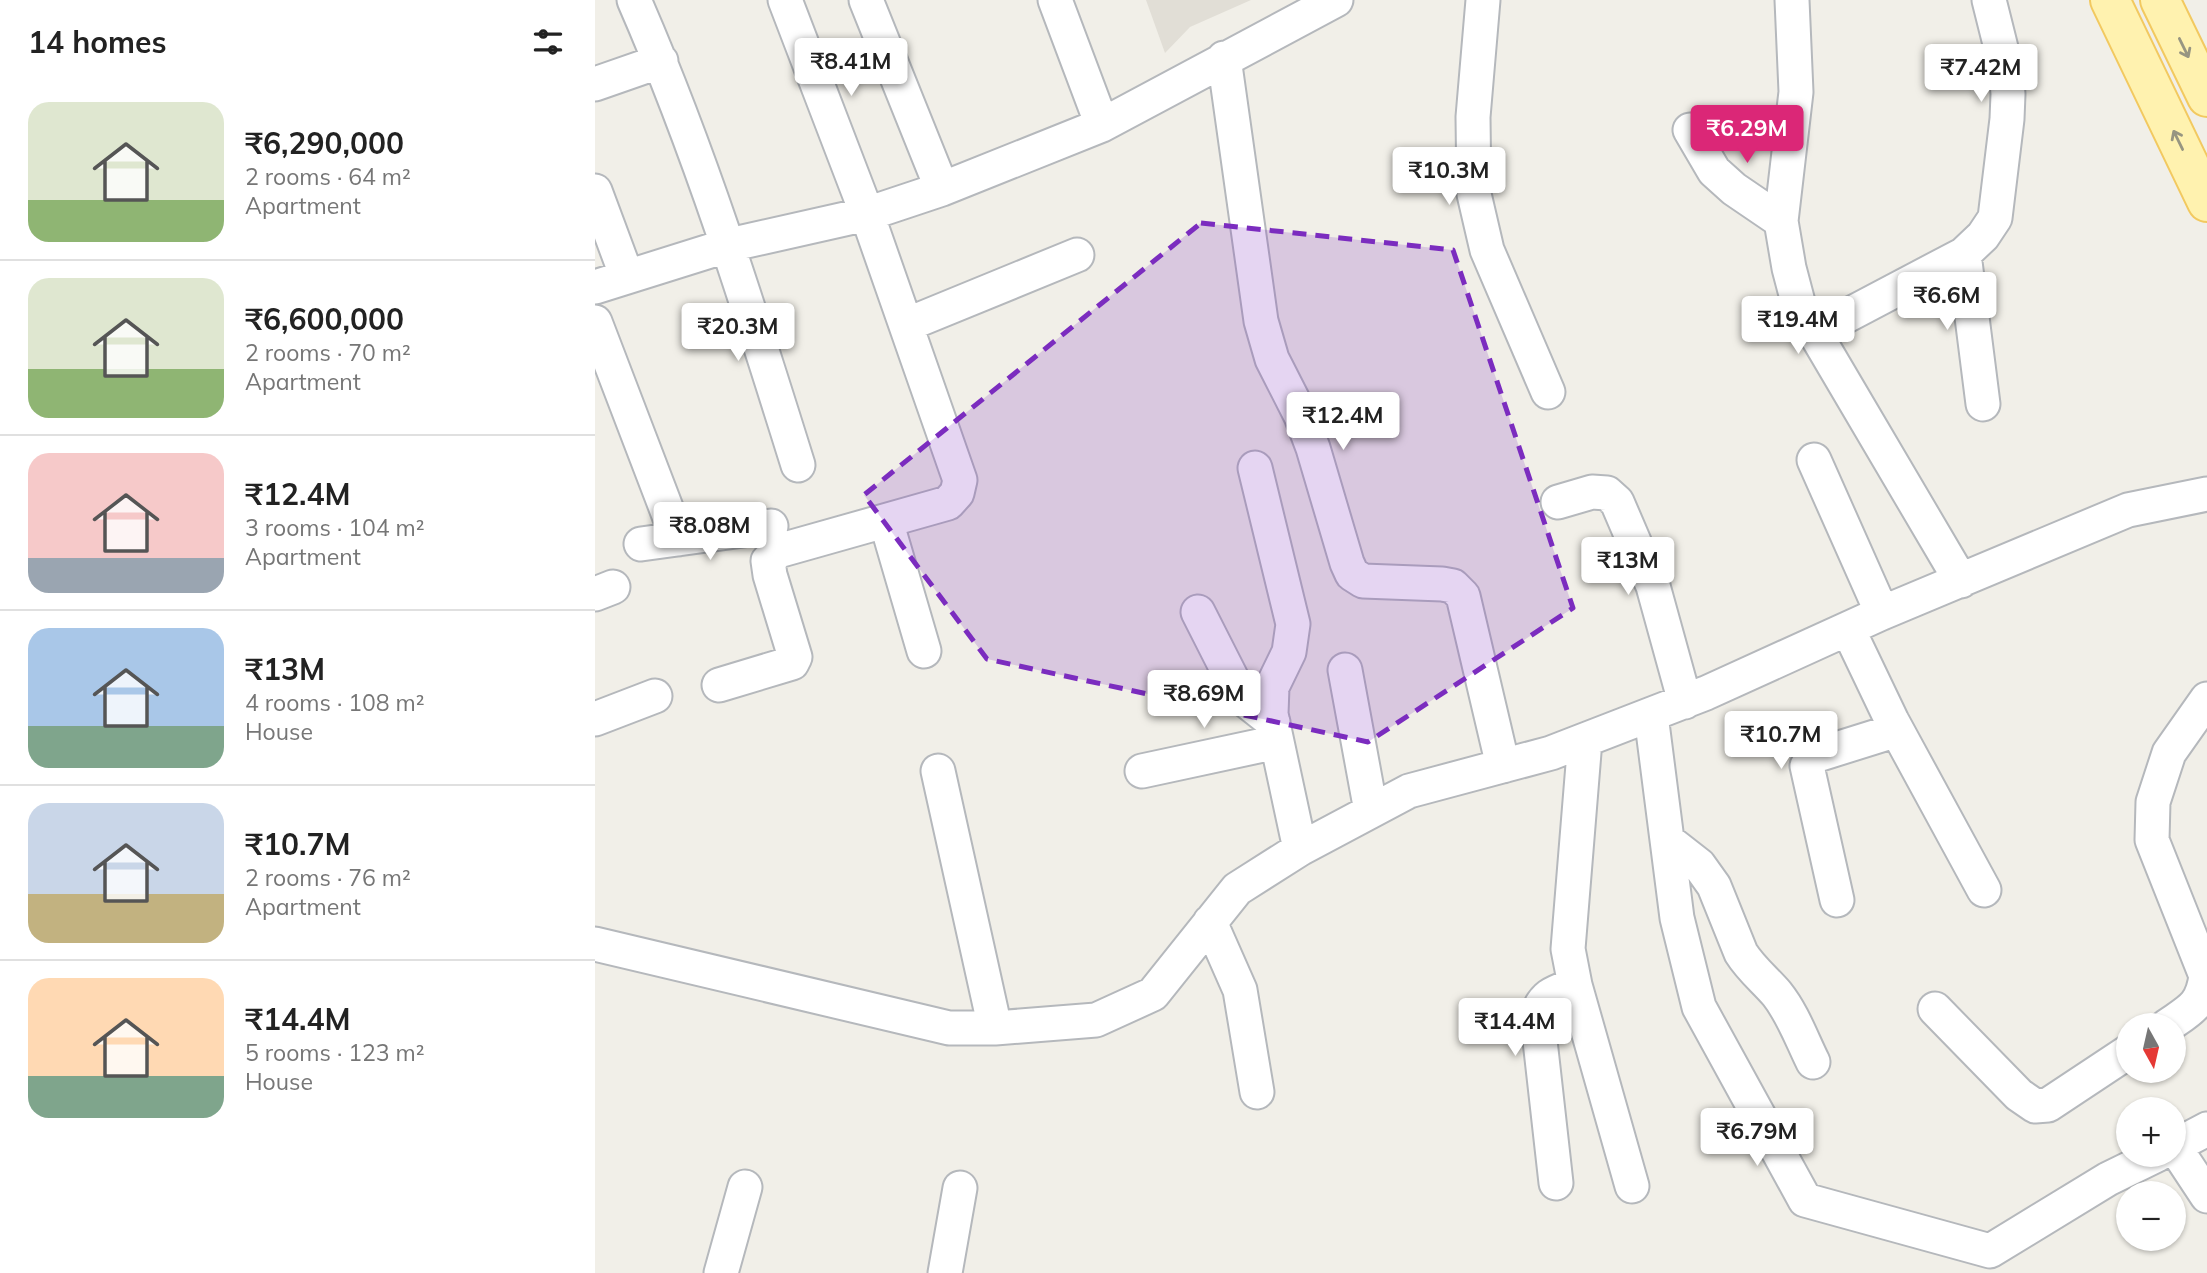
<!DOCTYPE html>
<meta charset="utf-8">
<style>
:root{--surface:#fff;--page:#f6f6f6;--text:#222;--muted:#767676;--line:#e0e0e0;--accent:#db2777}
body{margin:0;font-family:Mulish,sans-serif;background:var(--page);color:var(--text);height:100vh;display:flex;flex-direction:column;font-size:26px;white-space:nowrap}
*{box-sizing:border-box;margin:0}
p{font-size:23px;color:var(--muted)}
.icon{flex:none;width:38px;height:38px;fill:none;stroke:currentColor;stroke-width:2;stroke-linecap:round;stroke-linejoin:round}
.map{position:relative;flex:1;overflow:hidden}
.side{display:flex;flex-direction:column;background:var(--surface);width:595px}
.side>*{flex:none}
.needle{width:46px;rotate:172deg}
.fabs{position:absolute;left:1521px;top:1013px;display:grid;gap:14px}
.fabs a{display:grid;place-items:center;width:70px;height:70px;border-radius:50%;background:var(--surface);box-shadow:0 2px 5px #0004;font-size:35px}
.price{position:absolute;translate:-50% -60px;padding:0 16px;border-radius:7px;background:#fff;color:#222;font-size:23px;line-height:46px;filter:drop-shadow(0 2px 4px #0008)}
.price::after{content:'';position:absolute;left:50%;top:42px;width:21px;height:16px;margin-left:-10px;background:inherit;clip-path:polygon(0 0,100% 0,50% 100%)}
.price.current{background:var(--accent);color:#fff}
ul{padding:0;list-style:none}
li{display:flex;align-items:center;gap:21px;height:175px;padding:0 28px}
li+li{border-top:2px solid var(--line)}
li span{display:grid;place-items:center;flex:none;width:196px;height:140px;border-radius:21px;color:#555}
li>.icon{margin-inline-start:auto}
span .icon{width:84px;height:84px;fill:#fffc;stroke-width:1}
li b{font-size:30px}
h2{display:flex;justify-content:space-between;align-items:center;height:84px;padding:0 28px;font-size:30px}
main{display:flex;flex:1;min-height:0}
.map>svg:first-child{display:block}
.education{fill:#e1ded6}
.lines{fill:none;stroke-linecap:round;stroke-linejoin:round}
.minor-casing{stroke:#b5b8bc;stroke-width:37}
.major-casing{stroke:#f2c960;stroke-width:42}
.minor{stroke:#fff;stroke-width:33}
.major{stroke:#fff2af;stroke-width:38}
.oneway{stroke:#979581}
.marked{fill:#7b2cbf;fill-opacity:0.2;stroke:#7b2cbf;stroke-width:5;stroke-dasharray:14 9;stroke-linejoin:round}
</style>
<main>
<section class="side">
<h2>14 homes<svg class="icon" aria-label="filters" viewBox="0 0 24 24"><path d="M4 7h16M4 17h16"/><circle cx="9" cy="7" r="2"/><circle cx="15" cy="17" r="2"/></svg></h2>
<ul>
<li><span style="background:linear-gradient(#dfe7d0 70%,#8fb573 0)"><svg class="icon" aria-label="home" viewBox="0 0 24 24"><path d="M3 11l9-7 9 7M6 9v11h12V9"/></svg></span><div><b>₹6,290,000</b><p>2 rooms · 64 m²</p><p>Apartment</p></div></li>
<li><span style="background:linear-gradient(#dfe7d0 65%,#8fb573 0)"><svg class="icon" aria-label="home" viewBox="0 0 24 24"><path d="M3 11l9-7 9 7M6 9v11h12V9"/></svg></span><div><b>₹6,600,000</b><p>2 rooms · 70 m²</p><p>Apartment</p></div></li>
<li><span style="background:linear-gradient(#f6c9c9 75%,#9aa5b1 0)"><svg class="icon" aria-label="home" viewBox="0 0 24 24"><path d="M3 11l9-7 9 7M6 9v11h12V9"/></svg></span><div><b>₹12.4M</b><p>3 rooms · 104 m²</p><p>Apartment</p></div></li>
<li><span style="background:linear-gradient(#a9c7e8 70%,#7fa58c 0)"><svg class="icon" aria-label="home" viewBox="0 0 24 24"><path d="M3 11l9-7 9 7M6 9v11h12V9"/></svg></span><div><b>₹13M</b><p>4 rooms · 108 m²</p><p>House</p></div></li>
<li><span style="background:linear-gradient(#c9d6e8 65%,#c2b280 0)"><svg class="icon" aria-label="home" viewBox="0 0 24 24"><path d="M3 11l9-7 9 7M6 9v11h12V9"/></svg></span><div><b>₹10.7M</b><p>2 rooms · 76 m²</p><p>Apartment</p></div></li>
<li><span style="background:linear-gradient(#ffd9b3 70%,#7fa58c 0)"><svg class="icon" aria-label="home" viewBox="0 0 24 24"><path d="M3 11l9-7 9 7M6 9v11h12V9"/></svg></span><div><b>₹14.4M</b><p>5 rooms · 123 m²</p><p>House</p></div></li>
</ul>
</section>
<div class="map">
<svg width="1612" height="1273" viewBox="0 0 1612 1273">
<rect width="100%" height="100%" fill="#f1efe8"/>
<!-- education -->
<path class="education" d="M551,0H656L595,27L570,53Z"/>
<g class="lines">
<!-- minor casing -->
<g class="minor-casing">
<path id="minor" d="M39,0C105,151 154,308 203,465
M271,0L347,189
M460,0L507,125
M888,0L878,117L879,194L892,250L953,392
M1197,0L1201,92L1186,221L1194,268L1204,306L1366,581
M629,58L666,321L677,359L706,416L718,448L752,563L757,574L768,581L847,584L858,586L868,596L908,766
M0,84L66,61
M1095,130L1119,171L1139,189L1186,221
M0,191L32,277
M1369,254L1388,404
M0,287L134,245L272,214L347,189L507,125L741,0
M0,322L83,539
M311,325L482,255
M1221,332L1369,254L1388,236L1400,218L1412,119L1413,94L1411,68L1394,0
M1219,460L1287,613
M660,468L698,624L694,652L677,687L676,714L705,849
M963,502L997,492L1012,493L1022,502L1058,586L1090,702
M291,521L329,651
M46,544L176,526
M0,594L18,587
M603,612L638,681L654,703L678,722
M1253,629L1297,721L1389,890
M750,670L776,811
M124,685L197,663L200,657L175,575L173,561L183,551L353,503L362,493L365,480L272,214L190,0
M1056,715L1082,918L1104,1007L1210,1200L1395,1251L1513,1179L1562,1155
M0,719L60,696
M990,740L973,949L980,985L1037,1186
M343,771L400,1028
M547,771L682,742
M1072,840L1104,865L1119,886L1146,953C1156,969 1170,980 1182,994C1198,1014 1207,1040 1218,1062
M1242,900L1212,766L1219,756L1302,730
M615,922L645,990L662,1092
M0,944L354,1028H400L501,1020L558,994L642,889L705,849L814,791L956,753L1111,693L1287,613L1533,510L1612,494
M1340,1009L1424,1095L1440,1106L1453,1105L1533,1052
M1572,1026C1595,1010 1607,1006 1611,976L1557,840L1558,802L1574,753L1612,699
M1579,1146L1612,1196
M1578,1147L1612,1129
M961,1183L942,1014C950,993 961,992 980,985
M126,1273L150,1187
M350,1273L365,1188"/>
</g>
<!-- major casing -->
<g class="major-casing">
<path id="major" d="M1515,0L1612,202
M1565,0L1612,97"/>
</g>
<!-- minor -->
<use href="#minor" class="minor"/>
<!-- major -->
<use href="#major" class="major"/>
</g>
<!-- one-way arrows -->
<defs><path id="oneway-shaft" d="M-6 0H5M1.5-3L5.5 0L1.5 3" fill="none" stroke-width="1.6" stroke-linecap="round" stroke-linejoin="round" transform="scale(1.75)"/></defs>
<g class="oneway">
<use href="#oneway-shaft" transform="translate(1589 48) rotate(64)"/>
<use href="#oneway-shaft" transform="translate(1583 140) rotate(-116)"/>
</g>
<!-- marked area -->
<path class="marked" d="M606,223L858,250L978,608L773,742L392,659L269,495Z"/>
</svg>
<div class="fabs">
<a><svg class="needle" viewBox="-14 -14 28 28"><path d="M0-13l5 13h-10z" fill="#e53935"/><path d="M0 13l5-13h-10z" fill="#767676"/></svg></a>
<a>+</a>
<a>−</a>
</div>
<b class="price" style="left:256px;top:98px">₹8.41M</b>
<b class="price" style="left:1386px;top:104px">₹7.42M</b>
<b class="price current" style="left:1152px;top:165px">₹6.29M</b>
<b class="price" style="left:854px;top:207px">₹10.3M</b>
<b class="price" style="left:1352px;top:332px">₹6.6M</b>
<b class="price" style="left:1203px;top:356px">₹19.4M</b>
<b class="price" style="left:143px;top:363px">₹20.3M</b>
<b class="price" style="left:748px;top:452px">₹12.4M</b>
<b class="price" style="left:115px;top:562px">₹8.08M</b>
<b class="price" style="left:1033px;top:597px">₹13M</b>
<b class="price" style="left:609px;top:730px">₹8.69M</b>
<b class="price" style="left:1186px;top:771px">₹10.7M</b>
<b class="price" style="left:920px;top:1058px">₹14.4M</b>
<b class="price" style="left:1162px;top:1168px">₹6.79M</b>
</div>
</main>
